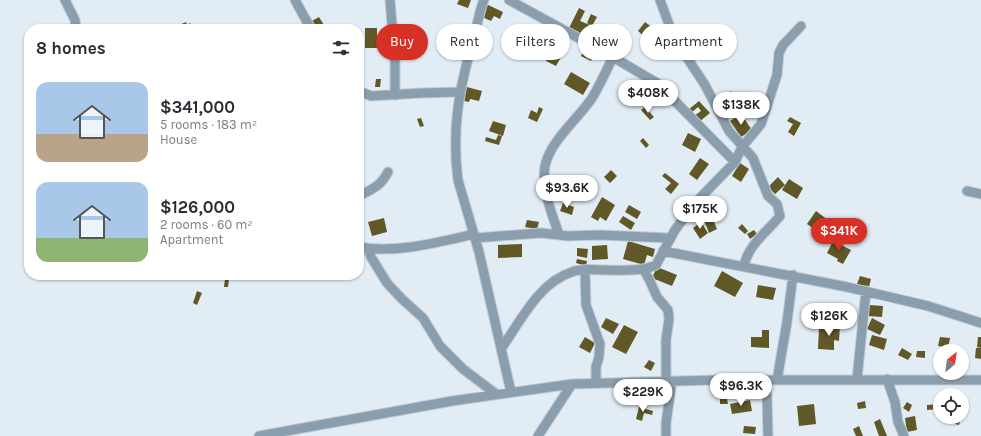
<!DOCTYPE html>
<meta charset="utf-8">
<style>
:root{--surface:#fff;--page:#f7f7f7;--text:#2b2b33;--muted:#7c7c81;--accent:#d93025}
body{margin:0;font-family:Karla,sans-serif;background:var(--page);color:var(--text);height:100vh;display:flex;flex-direction:column;font-size:15px;white-space:nowrap}
*{box-sizing:border-box;margin:0}
p{font-size:13px;color:var(--muted)}
.icon{flex:none;width:22px;height:22px;fill:none;stroke:currentColor;stroke-width:2;stroke-linecap:round;stroke-linejoin:round}
.map{position:relative;flex:1;overflow:hidden}
.panel{position:absolute;left:24px;top:24px;width:340px;height:256px;display:flex;flex-direction:column;background:var(--surface);border-radius:16px;box-shadow:0 1px 3px #0004}
.panel>*{flex:none}
.banner{position:absolute;left:376px;top:24px;width:380px;height:36px;display:flex;gap:8px}
.needle{width:26px;rotate:29deg}
.fabs{position:absolute;left:933px;top:344px;display:grid;gap:8px}
.fabs a{display:grid;place-items:center;width:36px;height:36px;border-radius:50%;background:var(--surface);box-shadow:0 1px 3px #0004;font-size:20px}
.price{position:absolute;translate:-50% -34px;padding:0 9px;border-radius:14px;background:#fff;color:#222;font-size:13px;line-height:26px;filter:drop-shadow(0 1px 2px #0008)}
.price::after{content:'';position:absolute;left:50%;top:24px;width:12px;height:9px;margin-left:-6px;background:inherit;clip-path:polygon(0 0,100% 0,50% 100%)}
.price.selected{background:var(--accent);color:#fff}
ul{padding:0;list-style:none}
li{display:flex;align-items:center;gap:12px;height:100px;padding:0 12px}
li span{display:grid;place-items:center;flex:none;width:112px;height:80px;border-radius:12px;color:#555}
li>.icon{margin-inline-start:auto}
span .icon{width:48px;height:48px;fill:#fffc;stroke-width:1}
li b{font-size:17px}
h2{display:flex;justify-content:space-between;align-items:center;height:48px;padding:0 12px;font-size:17px}
.pill{padding:0 14px;border-radius:18px;background:var(--surface);box-shadow:0 1px 3px #0004;font-size:14px;line-height:36px}
.pill.selected{background:var(--accent);color:#fff}
.map>svg:first-child{display:block}
.building{fill:#605826}
.lines{fill:none;stroke-linecap:round;stroke-linejoin:round}
.minor-casing{stroke:#c1cad2;stroke-width:11}
.minor{stroke:#8b9eae;stroke-width:9}
</style>
<div class="map">
<svg width="981" height="436" viewBox="0 0 981 436">
<rect width="100%" height="100%" fill="#e2ecf5"/>
<!-- building -->
<path class="building" d="M459,0H471L468,8L457,4Z
M486,4L503,12L500,19L494,16L491,21L480,16Z
M579,8L585,11L580,21L590,25L585,36L569,28Z
M591,14L597,17L592,26L587,23Z
M319,17L324,25L316,29H311L308,23Z
M186,22L187,25L190,23L193,29H176L175,27Z
M645,22L661,34L651,48L643,42L646,38L638,31Z
M530,27L542,34L537,43L540,45L534,58L529,56L535,43L525,37Z
M365,28H377V48H365Z
M552,50L562,55L556,66L546,61Z
M584,50L594,56L591,61L581,56Z
M571,72L590,83L583,95L564,84Z
M376,79H381L380,87H375Z
M463,86L482,91L479,101L470,99L469,102L459,100Z
M731,91L742,103L738,107L729,98L726,101L723,99Z
M724,100L731,109L726,113L719,104Z
M699,101L710,113L699,122L694,116L701,111L698,107L691,113L688,110Z
M539,107L543,109L537,122L528,118L531,110L537,113Z
M645,107L654,117L650,120L641,110Z
M741,114L752,130L741,137L730,121Z
M790,117L801,123L794,136L788,132L793,124L787,121Z
M421,118L424,126L420,127L417,119Z
M493,121L506,125L503,136L489,131Z
M688,133L701,139L695,152L682,145Z
M498,135L502,136L499,145L485,141L486,137L496,140Z
M643,138L649,145L646,148L640,141Z
M700,158L709,164L697,180L689,174Z
M740,163L749,169L741,182L732,176Z
M611,170L617,176L610,183L604,177Z
M665,173L679,184L671,194L665,189L671,183L662,176Z
M778,177L785,185L775,194L768,187Z
M789,179L803,188L797,199L782,190Z
M703,196L715,208L711,212L699,200Z
M602,197L615,205L606,221L600,217L598,221L591,217Z
M563,203L574,207L572,215L560,211Z
M629,205L641,212L637,219L625,212Z
M816,211L832,223L823,235L807,224Z
M623,216L635,223L631,230L619,222Z
M712,217L717,229L709,233L704,220Z
M384,218L387,232L372,236L368,222Z
M527,220L539,222L537,229L525,227Z
M701,222L708,233L700,239L693,228Z
M742,224L748,231L745,234L738,228Z
M754,230L757,234L750,239L747,234Z
M628,241L655,249L653,257L647,255L644,265L623,259Z
M833,241L851,250L843,264L837,261L838,259L827,253Z
M522,244V257L498,258V245Z
M607,245L608,259L592,260V246Z
M577,248L588,249L587,258L577,256Z
M577,259L587,261L586,266L576,263Z
M657,267L677,275L672,286L652,278Z
M722,271L743,283L735,297L714,286Z
M860,276L871,279L869,287L857,284Z
M225,278L229,279L228,287H224Z
M758,285L776,288L773,300L756,297Z
M197,291L202,293L197,305L193,303Z
M869,305L883,306L882,317L868,316Z
M606,318L619,324L613,334L601,327Z
M872,318L885,325L880,335L867,329Z
M624,325L638,332L626,354L612,347Z
M830,325H840L839,341L834,340V350L818,349L819,328L830,329Z
M762,330H769V348L751,347V337H762Z
M872,335L887,339L884,350L869,345Z
M585,337L595,343L590,353L579,347Z
M940,337L950,338L948,348L938,346Z
M978,337H981V348L977,347Z
M902,348L912,354L908,360L898,355Z
M976,348H981V359L975,358Z
M917,351H925V358L916,357Z
M649,360L655,363L651,371L644,367Z
M720,399H727L728,404H720Z
M750,400L752,411L732,414L730,404Z
M865,401L866,408L858,409L857,403Z
M907,402L912,405L909,412L903,408Z
M814,404L816,424L799,426L797,406Z
M940,404V409L927,410V405Z
M639,407L653,411L652,415L644,413L642,421L636,419Z
M915,416L917,430L907,432L905,418Z
M943,417H961L959,425L942,421Z
M880,419L887,436H879L874,422Z
M744,426L756,427L755,434L743,433Z
M859,426L863,436H856L853,429Z"/>
<g class="lines">
<!-- minor casing -->
<g class="minor-casing">
<path id="minor" d="M65,0L75,20L76,29
M295,0L311,29
M390,0L395,62V95
M484,0C479,11 478,24 474,36C460,86 451,127 458,180L479,252L511,392
M509,0L606,53L657,83L735,162
M660,0L674,38L705,85L729,131L753,158L768,196L777,204L780,216C766,233 748,245 744,266
M359,91L371,96L422,93L460,92
M967,191L981,194
M359,196C372,189 381,186 388,172
M559,235C552,213 541,189 545,166C550,141 578,119 592,98C600,85 606,71 613,57
M475,238L541,233L568,236L599,235L670,238
M359,247C394,254 439,242 474,234
M368,248L371,257L387,283L402,299L423,318L440,346L463,369L496,394
M663,251L847,287L928,306L981,323
M643,269L649,279L657,297L668,310L669,319L666,340V381
M585,270L586,305L600,344L599,357L596,367V383
M501,349C520,322 539,282 572,272C581,268 595,270 605,270C621,270 641,272 656,265L675,230L695,203L735,162L742,147L761,124L777,75L779,53L783,45L801,26
M857,379L866,291
M887,379L895,402L898,422L904,436
M764,380L767,396L768,436
M777,380L787,322L793,275
M259,436L452,401L572,384L715,380H981
M538,436L572,384
M666,436V423L672,381"/>
</g>
<!-- minor -->
<use href="#minor" class="minor"/>
</g>
</svg>
<div class="fabs">
<a><svg class="needle" viewBox="-14 -14 28 28"><path d="M0-13l5 13h-10z" fill="#e53935"/><path d="M0 13l5-13h-10z" fill="#7c7c81"/></svg></a>
<a><svg class="icon" aria-label="locate" viewBox="0 0 24 24"><circle cx="12" cy="12" r="6"/><path d="M12 2v4M12 18v4M2 12h4M18 12h4"/></svg></a>
</div>
<b class="price" style="left:648px;top:114px">$408K</b>
<b class="price" style="left:741px;top:126px">$138K</b>
<b class="price" style="left:567px;top:209px">$93.6K</b>
<b class="price" style="left:700px;top:230px">$175K</b>
<b class="price selected" style="left:839px;top:252px">$341K</b>
<b class="price" style="left:829px;top:337px">$126K</b>
<b class="price" style="left:741px;top:407px">$96.3K</b>
<b class="price" style="left:643px;top:413px">$229K</b>
<div class="banner">
<a class="pill selected">Buy</a>
<a class="pill">Rent</a>
<a class="pill">Filters</a>
<a class="pill">New</a>
<a class="pill">Apartment</a>
</div>
<section class="panel">
<h2>8 homes<svg class="icon" aria-label="filters" viewBox="0 0 24 24"><path d="M4 7h16M4 17h16"/><circle cx="9" cy="7" r="2"/><circle cx="15" cy="17" r="2"/></svg></h2>
<ul>
<li><span style="background:linear-gradient(#a9c7e8 65%,#b9a48a 0)"><svg class="icon" aria-label="home" viewBox="0 0 24 24"><path d="M3 11l9-7 9 7M6 9v11h12V9"/></svg></span><div><b>$341,000</b><p>5 rooms · 183 m²</p><p>House</p></div></li>
<li><span style="background:linear-gradient(#a9c7e8 70%,#8fb573 0)"><svg class="icon" aria-label="home" viewBox="0 0 24 24"><path d="M3 11l9-7 9 7M6 9v11h12V9"/></svg></span><div><b>$126,000</b><p>2 rooms · 60 m²</p><p>Apartment</p></div></li>
</ul>
</section>
</div>
